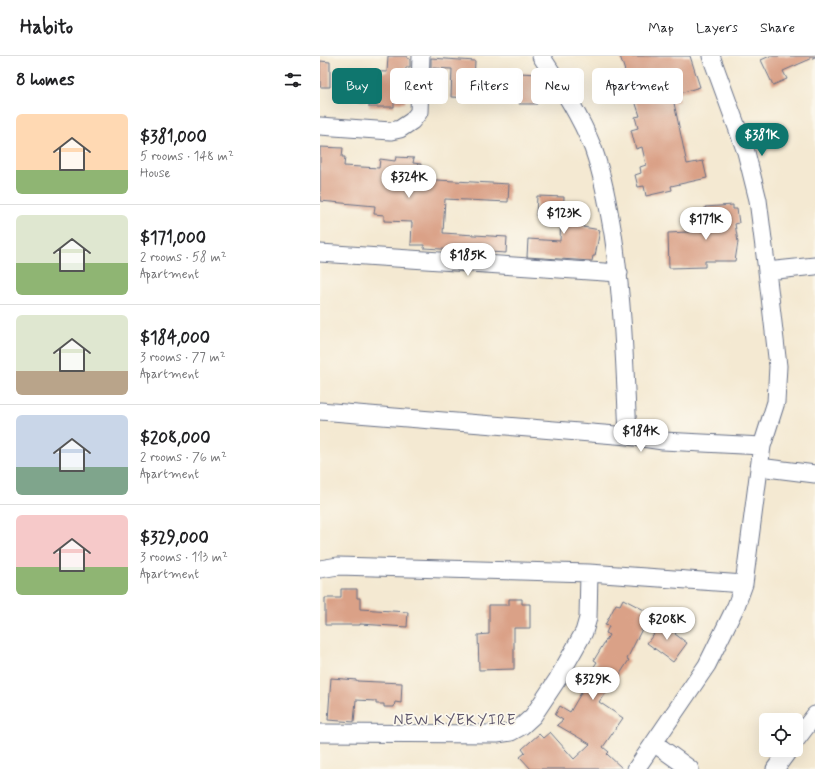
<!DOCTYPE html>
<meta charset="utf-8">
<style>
:root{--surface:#fff;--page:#f6f6f6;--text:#202124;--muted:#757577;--line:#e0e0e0;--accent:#0f766e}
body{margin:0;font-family:Mynerve,sans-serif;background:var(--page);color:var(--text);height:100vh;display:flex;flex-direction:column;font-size:15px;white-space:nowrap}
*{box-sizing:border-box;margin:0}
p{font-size:13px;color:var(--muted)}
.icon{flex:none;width:22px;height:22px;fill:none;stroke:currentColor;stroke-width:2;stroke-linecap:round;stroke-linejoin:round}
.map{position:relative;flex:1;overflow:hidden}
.sheet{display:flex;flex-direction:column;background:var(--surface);width:320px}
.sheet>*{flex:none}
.guide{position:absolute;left:12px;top:12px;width:380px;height:36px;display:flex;gap:8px}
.buttons{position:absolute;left:439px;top:657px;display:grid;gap:8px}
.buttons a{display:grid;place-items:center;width:44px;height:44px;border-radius:6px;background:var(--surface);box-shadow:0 4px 16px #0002;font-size:20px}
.price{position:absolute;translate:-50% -34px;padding:0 9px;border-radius:14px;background:#fff;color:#222;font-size:13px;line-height:26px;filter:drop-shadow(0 1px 2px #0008)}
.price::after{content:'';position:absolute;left:50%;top:24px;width:12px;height:9px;margin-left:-6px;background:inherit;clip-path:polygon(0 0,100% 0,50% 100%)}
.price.active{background:var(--accent);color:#fff}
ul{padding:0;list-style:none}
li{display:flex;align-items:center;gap:12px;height:100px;padding:0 16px}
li+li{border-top:1px solid var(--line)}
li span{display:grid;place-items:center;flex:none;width:112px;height:80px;border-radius:6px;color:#555}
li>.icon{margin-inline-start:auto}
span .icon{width:48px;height:48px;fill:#fffc;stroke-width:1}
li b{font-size:17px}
h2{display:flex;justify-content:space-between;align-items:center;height:48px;padding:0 16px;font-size:17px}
.pill{padding:0 14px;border-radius:6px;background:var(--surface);box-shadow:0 4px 16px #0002;font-size:14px;line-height:36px}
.pill.active{background:var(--accent);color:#fff}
header{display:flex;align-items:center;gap:24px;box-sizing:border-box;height:56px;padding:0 20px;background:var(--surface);border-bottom:1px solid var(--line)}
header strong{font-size:19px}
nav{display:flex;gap:22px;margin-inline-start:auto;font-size:14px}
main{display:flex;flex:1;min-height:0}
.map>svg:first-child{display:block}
.building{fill:#daa187}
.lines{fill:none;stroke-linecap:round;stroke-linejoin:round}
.minor-casing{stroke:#677087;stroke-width:19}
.minor{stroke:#fff;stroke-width:17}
.labels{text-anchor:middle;stroke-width:3.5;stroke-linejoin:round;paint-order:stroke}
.quarter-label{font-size:15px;letter-spacing:1px;fill:#5e576c;stroke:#fbf7ec}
</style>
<header>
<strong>Habito</strong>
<nav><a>Map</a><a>Layers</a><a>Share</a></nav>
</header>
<main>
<section class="sheet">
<h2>8 homes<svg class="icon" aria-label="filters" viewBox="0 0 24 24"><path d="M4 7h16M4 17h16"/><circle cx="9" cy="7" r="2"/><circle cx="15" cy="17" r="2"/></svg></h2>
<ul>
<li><span style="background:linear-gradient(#ffd9b3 70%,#8fb573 0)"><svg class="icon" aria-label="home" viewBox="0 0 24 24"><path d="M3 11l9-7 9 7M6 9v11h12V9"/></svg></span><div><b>$381,000</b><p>5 rooms · 148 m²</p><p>House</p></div></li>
<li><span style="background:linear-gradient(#dfe7d0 60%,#8fb573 0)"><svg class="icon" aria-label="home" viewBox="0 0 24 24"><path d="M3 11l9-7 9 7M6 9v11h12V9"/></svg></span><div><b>$171,000</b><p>2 rooms · 58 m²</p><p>Apartment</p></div></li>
<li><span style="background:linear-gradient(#dfe7d0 70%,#b9a48a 0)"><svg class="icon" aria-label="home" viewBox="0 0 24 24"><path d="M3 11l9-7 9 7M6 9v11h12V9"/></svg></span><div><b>$184,000</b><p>3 rooms · 77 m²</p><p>Apartment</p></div></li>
<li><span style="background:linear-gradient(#c9d6e8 65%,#7fa58c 0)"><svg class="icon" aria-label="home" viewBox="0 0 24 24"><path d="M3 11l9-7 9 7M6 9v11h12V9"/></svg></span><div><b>$208,000</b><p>2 rooms · 76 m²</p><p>Apartment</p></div></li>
<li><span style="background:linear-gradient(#f6c9c9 65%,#8fb573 0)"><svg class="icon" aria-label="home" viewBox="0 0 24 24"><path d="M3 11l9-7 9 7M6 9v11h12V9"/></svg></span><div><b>$329,000</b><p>3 rooms · 113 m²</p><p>Apartment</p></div></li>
</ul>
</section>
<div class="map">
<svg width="495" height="713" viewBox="0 0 495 713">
<rect width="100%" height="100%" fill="#fbf7ec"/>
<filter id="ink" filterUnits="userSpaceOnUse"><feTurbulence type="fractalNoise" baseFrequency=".025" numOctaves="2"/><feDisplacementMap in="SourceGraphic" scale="8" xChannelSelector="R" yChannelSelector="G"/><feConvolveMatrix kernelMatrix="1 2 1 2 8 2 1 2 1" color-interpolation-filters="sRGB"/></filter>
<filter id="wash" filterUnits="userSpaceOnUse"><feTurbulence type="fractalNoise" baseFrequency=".012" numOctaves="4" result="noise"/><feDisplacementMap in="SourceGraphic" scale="16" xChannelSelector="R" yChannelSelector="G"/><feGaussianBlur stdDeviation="0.9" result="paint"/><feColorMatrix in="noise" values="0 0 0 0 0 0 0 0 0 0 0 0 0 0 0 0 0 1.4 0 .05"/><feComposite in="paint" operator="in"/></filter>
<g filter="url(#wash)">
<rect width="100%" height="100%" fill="#f4e9d2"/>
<g id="blocks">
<!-- building -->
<path class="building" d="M68,0H87V2L90,3V11H86L85,47H74V51H49V45H39L40,15L67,16Z
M300,0H370L380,31L357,38L359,45L354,47L367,108L383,105L387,122L351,130L352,134L326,140L324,130L318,131L315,119L321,117L320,111L326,109L322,91L316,93L311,74L318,72L315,61L320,60Z
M450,0H495V1L463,15L467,23L453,29L441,4Z
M111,2L155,5L153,42L131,41L132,13L111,12Z
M0,5L10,6V31H0Z
M200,17L218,18L217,48H199Z
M0,91L23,92L22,101H25L24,110L59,112L60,103L75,105L76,101L94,102L93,107L101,108L99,123L189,128L188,146L125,143L123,177L187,181L186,197L104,192V189H91L92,166L64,165V159L54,158L55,150L0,145Z
M217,140L244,141L243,159L264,161L263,171L280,174L275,200H273L272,205L207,201L208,183L240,185L241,161L216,160Z
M413,149V153H417L419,167L415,168L418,186L415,205H385V211L349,212L348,177L387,175V160L385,151Z
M21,533H37V542H40V553L88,556L87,571L40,568V569H5V542H21Z
M189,543H202V548H210V572H194V613L159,614L158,579L169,578V549H189Z
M303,543L330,557L307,603L309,604L291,632L289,631L279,646L303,662L283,691L289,696L287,698L303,713H211L200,701L205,697L202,693L219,678L223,682L230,676L254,703L270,688L237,669L243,664L235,659L240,650L250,656L264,632L261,630L277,606L274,604L289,579L286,577L289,570L285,569L296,548L300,549Z
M344,564L358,574L355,578L367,587L353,606L327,587Z
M11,622L37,624V625L82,627L81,647L75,646L74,651H64V648H56V645L36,644L34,666L8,664Z"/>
</g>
</g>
<g filter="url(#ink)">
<use href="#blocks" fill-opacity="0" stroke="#677087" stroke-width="1"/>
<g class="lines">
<!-- minor casing -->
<g class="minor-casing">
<path id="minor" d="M221,0C240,29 260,59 273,92C283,120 288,149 293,178C303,245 305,313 308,380
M0,70L71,75L80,73L92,65L99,56L101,0
M0,197L299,217
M447,215L495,210
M0,355L308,380L343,385L442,390L456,346L458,310L447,215L438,144L426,96L391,0
M439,411L495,418
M0,513L18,510L269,517L424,528
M0,677L177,678L191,676L202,670L213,660L237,624L264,576L268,562L269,517
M476,684L495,659
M334,687L370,713
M316,713L387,609L416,550L424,528L442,390
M455,713L469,694"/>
</g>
<!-- minor -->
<use href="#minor" class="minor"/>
</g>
</g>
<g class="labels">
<!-- quarter labels -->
<g class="quarter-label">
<text x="135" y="669">NEW KYEKYIRE</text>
</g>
</g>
</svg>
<div class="buttons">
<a><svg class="icon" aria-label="locate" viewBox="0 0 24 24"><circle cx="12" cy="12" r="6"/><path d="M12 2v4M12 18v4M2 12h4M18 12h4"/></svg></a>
</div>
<b class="price active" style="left:442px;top:101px">$381K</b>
<b class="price" style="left:89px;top:143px">$324K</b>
<b class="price" style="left:244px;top:179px">$123K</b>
<b class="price" style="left:386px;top:185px">$171K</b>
<b class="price" style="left:148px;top:221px">$185K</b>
<b class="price" style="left:321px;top:397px">$184K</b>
<b class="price" style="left:347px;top:585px">$208K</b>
<b class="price" style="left:273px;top:645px">$329K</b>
<div class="guide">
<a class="pill active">Buy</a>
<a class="pill">Rent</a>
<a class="pill">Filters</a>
<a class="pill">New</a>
<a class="pill">Apartment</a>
</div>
</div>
</main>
